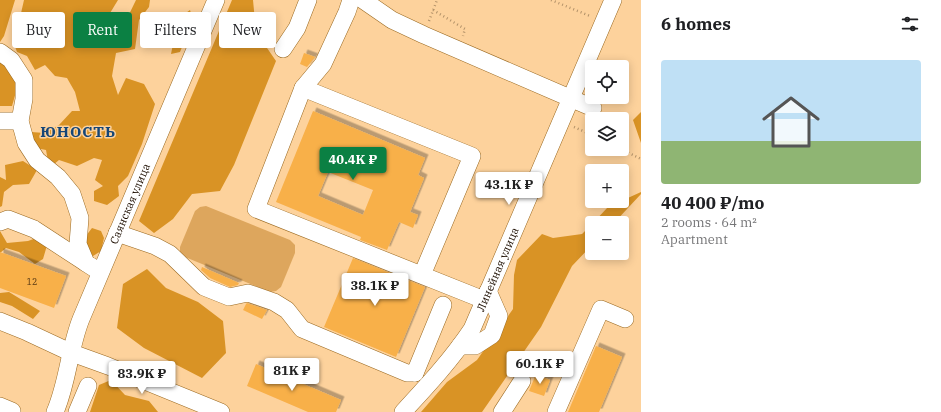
<!DOCTYPE html>
<meta charset="utf-8">
<style>
:root{--surface:#fff;--page:#f6f6f6;--text:#202124;--muted:#757577;--line:#e0e0e0;--accent:#0b8043}
body{margin:0;font-family:"IBM Plex Serif",serif;background:var(--page);color:var(--text);height:100vh;display:flex;flex-direction:column;font-size:15px;white-space:nowrap}
*{box-sizing:border-box;margin:0}
p{font-size:13px;color:var(--muted)}
.icon{flex:none;width:22px;height:22px;fill:none;stroke:currentColor;stroke-width:2;stroke-linecap:round;stroke-linejoin:round}
.map{position:relative;flex:1;overflow:hidden}
.drawer{display:flex;flex-direction:column;background:var(--surface);width:300px}
.drawer>*{flex:none}
.top-card{position:absolute;left:12px;top:12px;width:380px;height:36px;display:flex;gap:8px}
.controls{position:absolute;left:585px;top:60px;display:grid;gap:8px}
.controls a{display:grid;place-items:center;width:44px;height:44px;border-radius:4px;background:var(--surface);box-shadow:0 2px 10px #0003;font-size:20px}
.price{position:absolute;translate:-50% -34px;padding:0 9px;border-radius:4px;background:#fff;color:#222;font-size:13px;line-height:26px;filter:drop-shadow(0 1px 2px #0008)}
.price::after{content:'';position:absolute;left:50%;top:24px;width:12px;height:9px;margin-left:-6px;background:inherit;clip-path:polygon(0 0,100% 0,50% 100%)}
.price.selected{background:var(--accent);color:#fff}
ul{padding:0;list-style:none}
li{display:grid;align-content:center;gap:8px;height:212px;padding:0 20px}
li+li{border-top:1px solid var(--line)}
li span{display:grid;place-items:center;height:124px;border-radius:4px;color:#555}
li>.icon{margin-inline-start:auto}
span .icon{width:72px;height:72px;fill:#fffc;stroke-width:1}
li b{font-size:17px}
h2{display:flex;justify-content:space-between;align-items:center;height:48px;padding:0 20px;font-size:17px}
.pill{padding:0 14px;border-radius:4px;background:var(--surface);box-shadow:0 2px 10px #0003;font-size:14px;line-height:36px}
.pill.selected{background:var(--accent);color:#fff}
main{display:flex;flex:1;min-height:0}
.map>svg:first-child{display:block}
.green{fill:#dda65d}
.forest{fill:#d99325}
.building{fill:#f8b04a;fill-rule:evenodd;filter:url(#shadow)}
.lines{fill:none;stroke-linecap:round;stroke-linejoin:round}
.minor-casing{stroke:#9a6920;stroke-width:18}
.path{stroke:#b39269;stroke-width:2.5;stroke-dasharray:1 3;stroke-linecap:butt}
.minor{stroke:#fff;stroke-width:17}
.labels{text-anchor:middle;stroke-width:3;stroke-linejoin:round;paint-order:stroke}
.number-label{font-size:9px;fill:#543612}
.street-label{font-size:11px;fill:#1d0e00;stroke:#fdd29c}
.district-label{font-size:15px;font-weight:bold;letter-spacing:1px;fill:#154678;stroke:#fdd29c}
</style>
<main>
<div class="map">
<svg width="641" height="412" viewBox="0 0 641 412">
<defs>
<filter id="shadow"><feDropShadow dx="3.5" dy="-3.5" stdDeviation="0" flood-color="#0004"/></filter>
</defs>
<rect width="100%" height="100%" fill="#fdd29c"/>
<!-- green -->
<path class="green" d="M206,206L290,240L295,245V253L281,287L276,291L270,292L185,257L180,252V247L195,211L200,207Z"/>
<!-- forest -->
<path class="forest" d="M0,0H15L4,36L0,42Z
M24,0H118L107,18L120,33L136,0H150L149,7L139,20L135,49L116,53L112,76L118,95L126,78L144,84L155,104L142,144L128,176L118,186L119,196L107,205L94,201V191L103,186L95,180L102,160L94,158L77,166L59,160L53,165L48,161L46,150L36,148L31,132L45,133L59,125L72,111H80L75,92L67,78L55,76L45,65L35,70L27,56L17,52L14,44Z
M232,0H253L256,32L276,61L234,165L220,191L192,194L173,219L154,233L139,221Z
M190,10L193,20L180,52L171,54L174,39L172,32L183,27L179,18Z
M0,58L18,85L12,106H0Z
M641,112V143L633,120Z
M23,161L37,170L29,184L13,185L4,192L2,206L0,207V177L6,180L5,165Z
M641,192V194L614,223H593L608,207Z
M592,224V245L572,266L541,327L482,412H421L447,382L477,360L513,309L514,275L517,260L542,234L553,238L582,234Z
M92,228L101,231L104,238L101,251L93,256L87,253L82,241Z
M0,231L7,243L28,241L39,237L48,242L43,259L35,264L19,252L6,248L0,253Z
M147,269L166,288L198,302L223,321L226,353L202,378L144,348L117,328L123,284Z
M9,292L40,311L33,319L12,306L0,302V293Z
M111,380L125,395L149,401L158,412H90L99,385Z"/>
<!-- building -->
<path class="building" d="M304,53L315,57L307,67L300,64Z
M313,111L425,158L418,175L424,178L410,212L418,215L413,228L399,222L387,250L360,240L361,237L276,202ZM328,172L373,190L363,215L318,196Z
M0,252L66,276L54,308L0,288Z
M353,258L425,287L396,357L324,327Z
M202,267L239,283L238,285L230,287L210,278L201,270Z
M247,303L267,310L262,319L243,310L246,304Z
M596,346L622,357L599,412H568Z
M256,364L341,400L336,412H308L247,386Z
M536,374L550,380L544,396L529,391Z"/>
<g class="lines">
<!-- minor casing -->
<g class="minor-casing">
<g id="minor">
<path d="M351,0L347,12L323,64L303,88L256,209L484,300"/>
<path d="M363,0L392,20L424,35L593,108"/>
<path d="M283,49L297,28L308,0"/>
<path d="M0,52L11,60L24,80V99L20,121L26,143L37,160L58,177L72,194L80,218L78,244L86,263L100,272"/>
<path d="M303,88L472,156L422,275"/>
<path d="M0,121H20"/>
<path d="M0,222L8,219L34,229L86,263"/>
<path d="M117,233L155,246L170,254L204,287L229,297L248,293L274,302L287,310L302,329L407,373H415"/>
<path d="M0,321L27,332L72,353L108,366L221,412"/>
<path d="M460,346H475L492,335L499,316L488,291"/>
<path d="M415,373L443,305"/>
<path d="M0,406L12,411"/>
<path id="s1" d="M55,412C68,382 69,349 81,319L216,0"/>
<path d="M77,412L88,386"/>
<path id="s2" d="M403,412C428,385 452,359 472,329L613,0"/>
<path d="M502,412L522,381"/>
<path d="M556,412L601,309L625,319"/>
</g>
</g>
<!-- path -->
<path class="path" d="M551,0L590,16
M433,10L465,29L463,36
M429,21L437,0
M574,127L592,135
M621,149L641,159"/>
<!-- minor -->
<use href="#minor" class="minor"/>
</g>
<g class="labels">
<!-- number labels -->
<g class="number-label">
<text x="32" y="285">12</text>
</g>
<!-- street labels -->
<g class="street-label">
<text dy="4" stroke="none"><textPath href="#s1" startOffset="222">Саянская улица</textPath></text>
<text dy="4" stroke="none"><textPath href="#s2" startOffset="173">Линейная улица</textPath></text>
</g>
<!-- district labels -->
<g class="district-label">
<text x="78" y="137">ЮНОСТЬ</text>
</g>
</g>
</svg>
<div class="controls">
<a><svg class="icon" aria-label="locate" viewBox="0 0 24 24"><circle cx="12" cy="12" r="6"/><path d="M12 2v4M12 18v4M2 12h4M18 12h4"/></svg></a>
<a><svg class="icon" aria-label="layers" viewBox="0 0 24 24"><path d="M12 4l9 5-9 5-9-5zM3 14l9 5 9-5"/></svg></a>
<a>+</a>
<a>−</a>
</div>
<b class="price selected" style="left:353px;top:181px">40.4K ₽</b>
<b class="price" style="left:509px;top:206px">43.1K ₽</b>
<b class="price" style="left:375px;top:307px">38.1K ₽</b>
<b class="price" style="left:540px;top:385px">60.1K ₽</b>
<b class="price" style="left:292px;top:392px">81K ₽</b>
<b class="price" style="left:142px;top:395px">83.9K ₽</b>
<div class="top-card">
<a class="pill">Buy</a>
<a class="pill selected">Rent</a>
<a class="pill">Filters</a>
<a class="pill">New</a>
</div>
</div>
<section class="drawer">
<h2>6 homes<svg class="icon" aria-label="filters" viewBox="0 0 24 24"><path d="M4 7h16M4 17h16"/><circle cx="9" cy="7" r="2"/><circle cx="15" cy="17" r="2"/></svg></h2>
<ul>
<li><span style="background:linear-gradient(#bfe0f5 65%,#8fb573 0)"><svg class="icon" aria-label="home" viewBox="0 0 24 24"><path d="M3 11l9-7 9 7M6 9v11h12V9"/></svg></span><div><b>40 400 ₽/mo</b><p>2 rooms · 64 m²</p><p>Apartment</p></div></li>
</ul>
</section>
</main>
